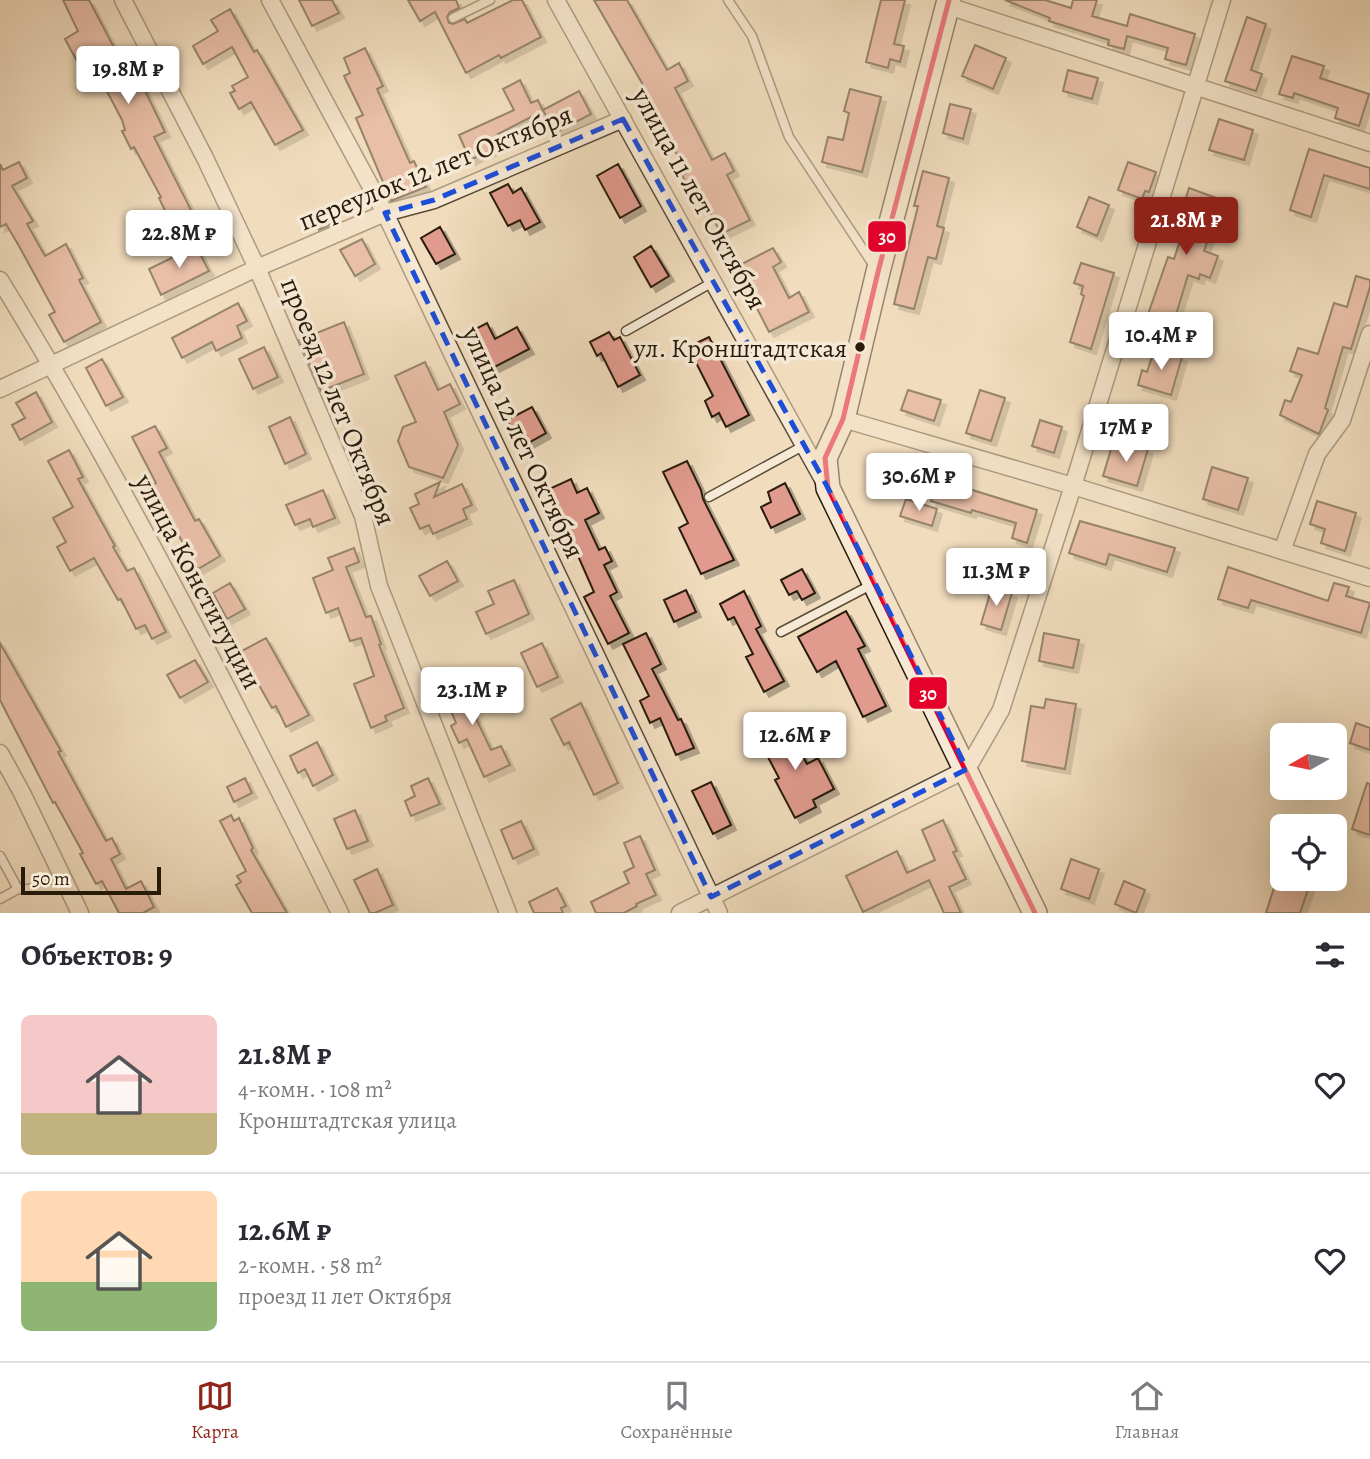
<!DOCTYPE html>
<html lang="ru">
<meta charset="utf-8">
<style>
:root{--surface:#fff;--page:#f7f7f7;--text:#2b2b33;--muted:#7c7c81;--line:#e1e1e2;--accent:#8f2418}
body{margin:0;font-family:Alegreya,serif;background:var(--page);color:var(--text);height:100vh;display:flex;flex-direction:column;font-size:26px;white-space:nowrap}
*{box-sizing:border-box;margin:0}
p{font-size:23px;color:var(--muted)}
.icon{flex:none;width:38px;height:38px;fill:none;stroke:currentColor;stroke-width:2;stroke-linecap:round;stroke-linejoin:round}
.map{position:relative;height:913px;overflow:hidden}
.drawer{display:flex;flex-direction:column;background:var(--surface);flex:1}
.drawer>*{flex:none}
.needle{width:46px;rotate:261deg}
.controls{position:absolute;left:1270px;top:723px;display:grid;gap:14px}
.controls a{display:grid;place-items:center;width:77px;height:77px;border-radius:10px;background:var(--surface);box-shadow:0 7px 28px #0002;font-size:35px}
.scale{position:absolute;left:21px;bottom:18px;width:140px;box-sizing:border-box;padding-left:7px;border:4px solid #291b0a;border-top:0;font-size:19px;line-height:24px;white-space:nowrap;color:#291b0a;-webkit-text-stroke:5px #f6e9d5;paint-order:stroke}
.price{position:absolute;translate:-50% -60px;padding:0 16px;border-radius:7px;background:#fff;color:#222;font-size:23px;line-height:46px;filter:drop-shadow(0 2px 4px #0008)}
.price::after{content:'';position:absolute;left:50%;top:42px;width:21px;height:16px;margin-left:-10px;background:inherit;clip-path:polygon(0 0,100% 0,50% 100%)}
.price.active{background:var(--accent);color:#fff}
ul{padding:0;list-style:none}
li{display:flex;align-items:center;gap:21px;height:175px;padding:0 21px}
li+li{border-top:2px solid var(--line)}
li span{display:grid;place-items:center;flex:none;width:196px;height:140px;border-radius:10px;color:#555}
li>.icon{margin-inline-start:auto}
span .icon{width:84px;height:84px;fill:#fffc;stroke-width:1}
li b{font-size:30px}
h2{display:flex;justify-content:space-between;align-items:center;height:84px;padding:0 21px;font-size:30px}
.menu{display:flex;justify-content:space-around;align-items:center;height:98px;border-top:2px solid var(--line);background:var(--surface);font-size:19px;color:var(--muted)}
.menu a{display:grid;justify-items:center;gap:4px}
.menu .active{color:var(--accent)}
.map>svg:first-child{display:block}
.building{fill:#e09b8e;stroke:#291b0a;stroke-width:2;filter:url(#shadow)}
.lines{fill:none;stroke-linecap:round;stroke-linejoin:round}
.lane-casing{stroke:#5b4c37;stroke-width:11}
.street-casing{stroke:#5b4c37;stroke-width:19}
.secondary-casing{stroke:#291b0a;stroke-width:26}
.lane{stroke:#f6e9d5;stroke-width:8}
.street{stroke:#f6e9d5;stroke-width:16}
.secondary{stroke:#f6e9d5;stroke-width:23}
.bus-1-casing{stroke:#f6e9d5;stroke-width:10}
.bus-1{stroke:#e4002b;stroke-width:5}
.marked{fill:none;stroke:#1d4ed8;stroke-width:5;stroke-dasharray:14 9;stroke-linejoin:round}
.bus-dot{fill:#291b0a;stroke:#f6e9d5;stroke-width:2.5}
.labels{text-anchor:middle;stroke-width:7;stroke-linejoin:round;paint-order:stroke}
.bus-label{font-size:26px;fill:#291b0a;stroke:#f6e9d5;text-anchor:end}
.street-label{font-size:28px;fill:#291b0a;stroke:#f6e9d5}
.line-badge{stroke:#f6e9d5;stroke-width:2.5}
.badge-label{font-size:19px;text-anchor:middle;font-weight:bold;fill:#fff}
</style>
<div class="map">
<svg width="1370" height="913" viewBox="0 0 1370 913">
<defs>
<filter id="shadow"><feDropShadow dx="5" dy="5" stdDeviation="0" flood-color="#0004"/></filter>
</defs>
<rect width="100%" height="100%" fill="#f1ddbe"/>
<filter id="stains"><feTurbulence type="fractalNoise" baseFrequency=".00286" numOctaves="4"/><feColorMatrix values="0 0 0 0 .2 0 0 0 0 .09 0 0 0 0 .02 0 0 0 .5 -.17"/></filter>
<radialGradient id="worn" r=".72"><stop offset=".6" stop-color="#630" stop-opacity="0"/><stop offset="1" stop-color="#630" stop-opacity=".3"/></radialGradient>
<!-- building -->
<path class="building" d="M63,0H89L120,59L128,55L165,132L154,137L197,222L175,232L159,198L161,197L134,147L131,149L122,131L125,130L122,120L90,59L79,65L65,39L78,31Z
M299,0H332L339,13L312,26Z
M408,0H456L459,8L450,12L447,17L449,23L453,24L465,19L467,23L513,0H522L541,37L501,58L499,55L466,73L435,12L420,21Z
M594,0H627L667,70L679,63L688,81L675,88L712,160L725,153L734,171L727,175L750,220L721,234L698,188L691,192L682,175L686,173L642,83Z
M881,0H905L894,44L904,46L900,62L890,59L888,68L866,62Z
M1005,0H1045L1071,8L1073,0H1097L1092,16L1127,26L1130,14L1195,34L1186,65L1165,59L1168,48L1127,36L1124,49L1108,45L1109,40L1049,21L1050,18Z
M230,9L254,52L257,50L303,130L275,145L251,102L239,109L230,93L235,91L232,86L248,77L232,47L203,64L193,46L218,31L211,20Z
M1247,17L1266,24L1251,70L1262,74L1256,91L1225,81Z
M975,45L1006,58L993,89L962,76Z
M365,48L383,86L377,89L410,163L414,161L426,187L391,201L356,118L363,115L344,76L350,73L344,58Z
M1292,56L1324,66L1320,78L1369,94L1359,126L1335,118L1338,108L1294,93L1293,98L1279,94Z
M1068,70L1098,78L1092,99L1063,91Z
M520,80L531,103L538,100L543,111L498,134L503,145L470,160L459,135L514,110L503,89Z
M850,89L881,97L862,172L822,162L828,137L843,140L849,113L844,111Z
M579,91L591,114L555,133L543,110Z
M950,104L971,109L963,139L943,133Z
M1219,119L1253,130L1244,160L1209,150Z
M1309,149L1370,168V189L1324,175L1311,217L1290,210Z
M19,162L27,178L12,186L33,221L27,224L45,256L66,244L83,278L79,280L101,322L64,342L49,315L55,312L19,246L6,224L0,227V164L3,170Z
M1128,162L1156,172L1149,192L1145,191L1142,199L1118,190Z
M618,164L641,206L620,218L597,176Z
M923,171L949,178L937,226L944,228L936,259L928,257L914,309L894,304L918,206H914Z
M508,184L513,193L521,188L540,222L525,230L520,220L508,226L490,193Z
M1189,188L1222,200L1204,251L1218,256L1210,278L1200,274L1199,279L1188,275L1172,328L1146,320L1168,257L1174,259L1188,216L1181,214Z
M1089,197L1109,205L1097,236L1077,227Z
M325,208L333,223L319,230L311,215Z
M440,227L455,254L436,264L421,238Z
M362,239L375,264L355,276L340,250Z
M196,246L209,271L161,295L149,269Z
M651,246L669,276L651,287L634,257Z
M773,248L781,262L773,267L789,298L799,292L809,312L769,332L736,267Z
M1081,263L1114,273L1091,349L1070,342L1084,296L1081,294L1083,286L1074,283Z
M1356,276L1370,280V287L1351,349L1343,347L1325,408L1328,410L1319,434L1280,415L1285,400L1291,402L1302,375L1290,371L1298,348L1318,354L1334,303L1347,307Z
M238,303L247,321L237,326L242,338L216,351L212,342L182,358L172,338Z
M344,322L364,374L321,391L299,340Z
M487,323L495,339L517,327L529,349L485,372L466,334Z
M609,332L614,340L620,337L640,375L618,387L601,353L597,356L590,342Z
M709,337L749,415L726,427L719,413L712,417L705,401L713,396L688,347Z
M264,347L278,377L253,389L239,359Z
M1155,348L1182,357L1171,395L1138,385L1142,370L1147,372Z
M102,359L123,397L106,406L86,368Z
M425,362L438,390L450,384L460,404L444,412L458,445L443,478L409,467L398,441L403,427L416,422L395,376Z
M908,390L941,400L934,421L901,410Z
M980,390L1005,398L991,441L966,433Z
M36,392L52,422L20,440L12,425L25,418L16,403Z
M532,407L546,433L521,447L507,420Z
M290,417L306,454L285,464L269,427Z
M1040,420L1062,427L1054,453L1032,446Z
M155,426L167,448L159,452L195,521L199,519L220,556L198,569L163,508L156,511L145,489L156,483L132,437Z
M1130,444L1148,449L1137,486L1103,476L1112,446L1128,451Z
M69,450L83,477L78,479L115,546L113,547L127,571L134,568L166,632L152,639L145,625L136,629L121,599L118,600L94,558L70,571L57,547L66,542L53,518L73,507L48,461Z
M687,461L701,490L703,499L734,560L701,574L679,528L688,523L663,472Z
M1212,467L1248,478L1238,510L1203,499Z
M940,471L955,476L953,484L1037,510L1027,543L1012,538L1016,523L972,510L971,513L931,501Z
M571,479L577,493L587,488L599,513L585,520L599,550L605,547L612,561L604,565L617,592L610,596L629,633L608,644L584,597L594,592L571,540L568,542L545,491Z
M440,482L434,497L462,484L472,505L463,509L467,519L433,534L429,525L420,529L410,508L419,504L415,494Z
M785,483L800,514L771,528L761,507L771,502L768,492Z
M323,490L335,518L313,527L310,519L295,525L286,505Z
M906,499L937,509L932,526L900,516Z
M1317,501L1356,513L1345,551L1321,543L1325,529L1310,524Z
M1080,521L1175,548L1167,572L1109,554L1106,565L1069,553Z
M354,548L359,562L346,567L366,617L371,616L381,644L379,645L404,708L385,716L387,721L371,728L354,684L374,676L361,638L350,641L338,608L326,613L313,578L333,570L328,558Z
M447,561L458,581L430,596L419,576Z
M1228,567L1328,601L1334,583L1349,587L1346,596L1370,603L1361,633L1251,600L1248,608L1218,599Z
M802,569L815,593L802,600L797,591L789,595L781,580Z
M514,580L529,614L486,634L476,612L494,604L488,591Z
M230,583L245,609L227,619L213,593Z
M992,587L1012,593L1001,630L981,624Z
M686,590L696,612L674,622L664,600Z
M744,591L761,626L756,629L784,681L764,692L746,657L753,654L734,617L728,620L720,604Z
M846,611L865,646L858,649L886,706L863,717L836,661L817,672L798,637Z
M646,633L661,664L652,669L678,720L681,719L694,748L676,755L660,718L650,723L640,701L649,696L623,644Z
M1044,633L1079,640L1073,668L1039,661Z
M266,638L309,715L286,727L276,706L272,708L240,652Z
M0,643L61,751L58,752L106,841L112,838L120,854L111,859L126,889L141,881L154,907L143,913H119L102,881L96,884L80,854L83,853L55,802L53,803L0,700Z
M542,643L558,677L537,687L521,653Z
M195,660L208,682L180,698L167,675Z
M467,676L477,701L469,704L491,750L501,746L510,765L484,777L467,739L459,743L451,726L456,723L441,686Z
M1046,699L1076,704L1065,769L1022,761L1031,706L1044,708Z
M581,703L618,783L594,795L569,742L564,745L551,719Z
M1356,723L1370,728V750L1350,743Z
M786,726L807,764L818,758L834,789L813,800L816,807L795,818L775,780L779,778L759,740Z
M317,742L333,775L313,786L305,769L298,773L290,756Z
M245,778L252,793L234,802L227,787Z
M428,778L440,804L411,816L405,801L415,796L411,786Z
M711,782L731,825L713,834L692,791Z
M1367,783L1370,784V835L1352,829Z
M355,810L368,841L347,849L334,819Z
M231,815L234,821L239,818L253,848L251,850L287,913H252L236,885L241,882L237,876L246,871L220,821Z
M943,820L957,851L953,852L966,879L949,887L961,913H944L929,880L863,912L846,876L897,851L907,873L935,860L922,830Z
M521,821L534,849L513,859L501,830Z
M640,836L655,870L646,874L656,895L636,904L637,906L624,913H596L591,902L629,883L624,872L634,867L624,843Z
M1071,859L1099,869L1089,899L1061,889Z
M377,869L393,905L375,913H370L354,880Z
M1277,878H1312L1300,913H1266Z
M1124,881L1145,890L1136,913L1115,904Z
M557,888L566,906L561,908L563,913H534L529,902Z"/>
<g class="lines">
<!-- lane casing -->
<g class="lane-casing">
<path id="lane" d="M728,0L752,36L789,137L874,266
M453,18L490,0
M626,331L713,282
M709,497L803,446
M781,632L871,585
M0,856L18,889
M0,899L18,889H69"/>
</g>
<!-- street casing -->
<g class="street-casing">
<path id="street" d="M123,0L205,158L257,268L363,516L379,586L508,913
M270,0L385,213L719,913
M556,0L825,483
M951,0L948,6L1370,143
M0,280C125,484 234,699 340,913
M0,389L257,268L385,213L434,200L623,119
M843,419L1073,486L1370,578
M1282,551L1317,454L1342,420L1370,334
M0,753L22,793L80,913
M680,913L967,769L1001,710L1073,486L1222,0"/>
</g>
<!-- secondary casing -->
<g class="secondary-casing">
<path id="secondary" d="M949,0L878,272L843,419L825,458L828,488L1035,913"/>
</g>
<!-- lane -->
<use href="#lane" class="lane"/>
<!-- street -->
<use href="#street" class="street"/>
<!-- secondary -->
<use href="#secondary" class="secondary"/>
<!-- bus-1 casing -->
<g class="bus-1-casing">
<path id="bus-1" d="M949,0L878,272L843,419L825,458L828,488L1035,913"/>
</g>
<!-- bus-1 -->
<use href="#bus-1" class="bus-1"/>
</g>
<!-- marked area -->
<path d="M0 0H1370V913H0ZM623,119L828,488L967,769L711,897L385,213L434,200Z" fill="#f1ddbe" fill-opacity=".55" fill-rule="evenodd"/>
<path class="marked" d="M623,119L828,488L967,769L711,897L385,213L434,200Z"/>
<!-- markers -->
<circle class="bus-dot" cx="860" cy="347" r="6"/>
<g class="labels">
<!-- bus labels -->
<g class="bus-label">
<text x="847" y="357">ул. Кронштадтская</text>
</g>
<!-- street labels -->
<g class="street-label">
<text transform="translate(435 167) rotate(-22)" y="10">переулок 12 лет Октября</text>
<text transform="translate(700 198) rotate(61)" y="10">улица 11 лет Октября</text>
<text transform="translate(339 401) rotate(68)" y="10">проезд 12 лет Октября</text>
<text transform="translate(524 442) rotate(65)" y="10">улица 12 лет Октября</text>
<text transform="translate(199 581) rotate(62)" y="10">улица Конституции</text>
</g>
</g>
<g class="line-badge">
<rect x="867" y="220" width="40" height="33" rx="7" fill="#e4002b"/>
<rect x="908" y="676" width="40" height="34" rx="7" fill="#e4002b"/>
</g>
<g class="badge-label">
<text x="887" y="243">30</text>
<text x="928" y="700">30</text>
</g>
<rect width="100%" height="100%" filter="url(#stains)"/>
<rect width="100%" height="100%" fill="url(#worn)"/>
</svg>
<div class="controls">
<a><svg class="needle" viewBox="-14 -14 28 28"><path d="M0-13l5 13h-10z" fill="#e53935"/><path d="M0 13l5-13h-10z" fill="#7c7c81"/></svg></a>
<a><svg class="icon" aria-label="locate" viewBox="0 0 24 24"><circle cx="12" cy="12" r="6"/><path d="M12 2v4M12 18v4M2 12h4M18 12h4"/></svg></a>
</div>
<div class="scale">50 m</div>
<b class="price" style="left:128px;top:106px">19.8M ₽</b>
<b class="price active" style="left:1186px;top:257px">21.8M ₽</b>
<b class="price" style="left:179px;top:270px">22.8M ₽</b>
<b class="price" style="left:1161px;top:372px">10.4M ₽</b>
<b class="price" style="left:1126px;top:464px">17M ₽</b>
<b class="price" style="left:919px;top:513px">30.6M ₽</b>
<b class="price" style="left:996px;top:608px">11.3M ₽</b>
<b class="price" style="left:472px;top:727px">23.1M ₽</b>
<b class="price" style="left:795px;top:772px">12.6M ₽</b>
</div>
<section class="drawer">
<h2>Объектов: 9<svg class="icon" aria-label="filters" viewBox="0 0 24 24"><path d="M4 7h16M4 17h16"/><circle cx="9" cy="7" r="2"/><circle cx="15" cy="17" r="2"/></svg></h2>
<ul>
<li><span style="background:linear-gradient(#f6c9c9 70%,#c2b280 0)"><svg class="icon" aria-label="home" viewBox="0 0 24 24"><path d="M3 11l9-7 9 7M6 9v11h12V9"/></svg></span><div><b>21.8M ₽</b><p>4-комн. · 108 m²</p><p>Кронштадтская улица</p></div><svg class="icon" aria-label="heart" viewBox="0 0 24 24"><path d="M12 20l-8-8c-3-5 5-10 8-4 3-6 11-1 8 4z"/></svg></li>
<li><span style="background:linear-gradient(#ffd9b3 65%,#8fb573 0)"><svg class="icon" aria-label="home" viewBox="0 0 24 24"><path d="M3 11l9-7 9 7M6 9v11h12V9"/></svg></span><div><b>12.6M ₽</b><p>2-комн. · 58 m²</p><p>проезд 11 лет Октября</p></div><svg class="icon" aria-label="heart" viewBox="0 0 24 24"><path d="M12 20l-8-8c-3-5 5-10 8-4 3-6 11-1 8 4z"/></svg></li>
</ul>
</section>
<nav class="menu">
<a class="active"><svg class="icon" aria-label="map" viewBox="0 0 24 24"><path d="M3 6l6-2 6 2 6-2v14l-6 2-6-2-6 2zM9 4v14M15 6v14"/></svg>Карта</a>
<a><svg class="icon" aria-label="saved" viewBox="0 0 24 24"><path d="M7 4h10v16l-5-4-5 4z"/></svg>Сохранённые</a>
<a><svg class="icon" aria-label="home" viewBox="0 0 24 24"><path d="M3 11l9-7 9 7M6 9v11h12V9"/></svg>Главная</a>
</nav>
